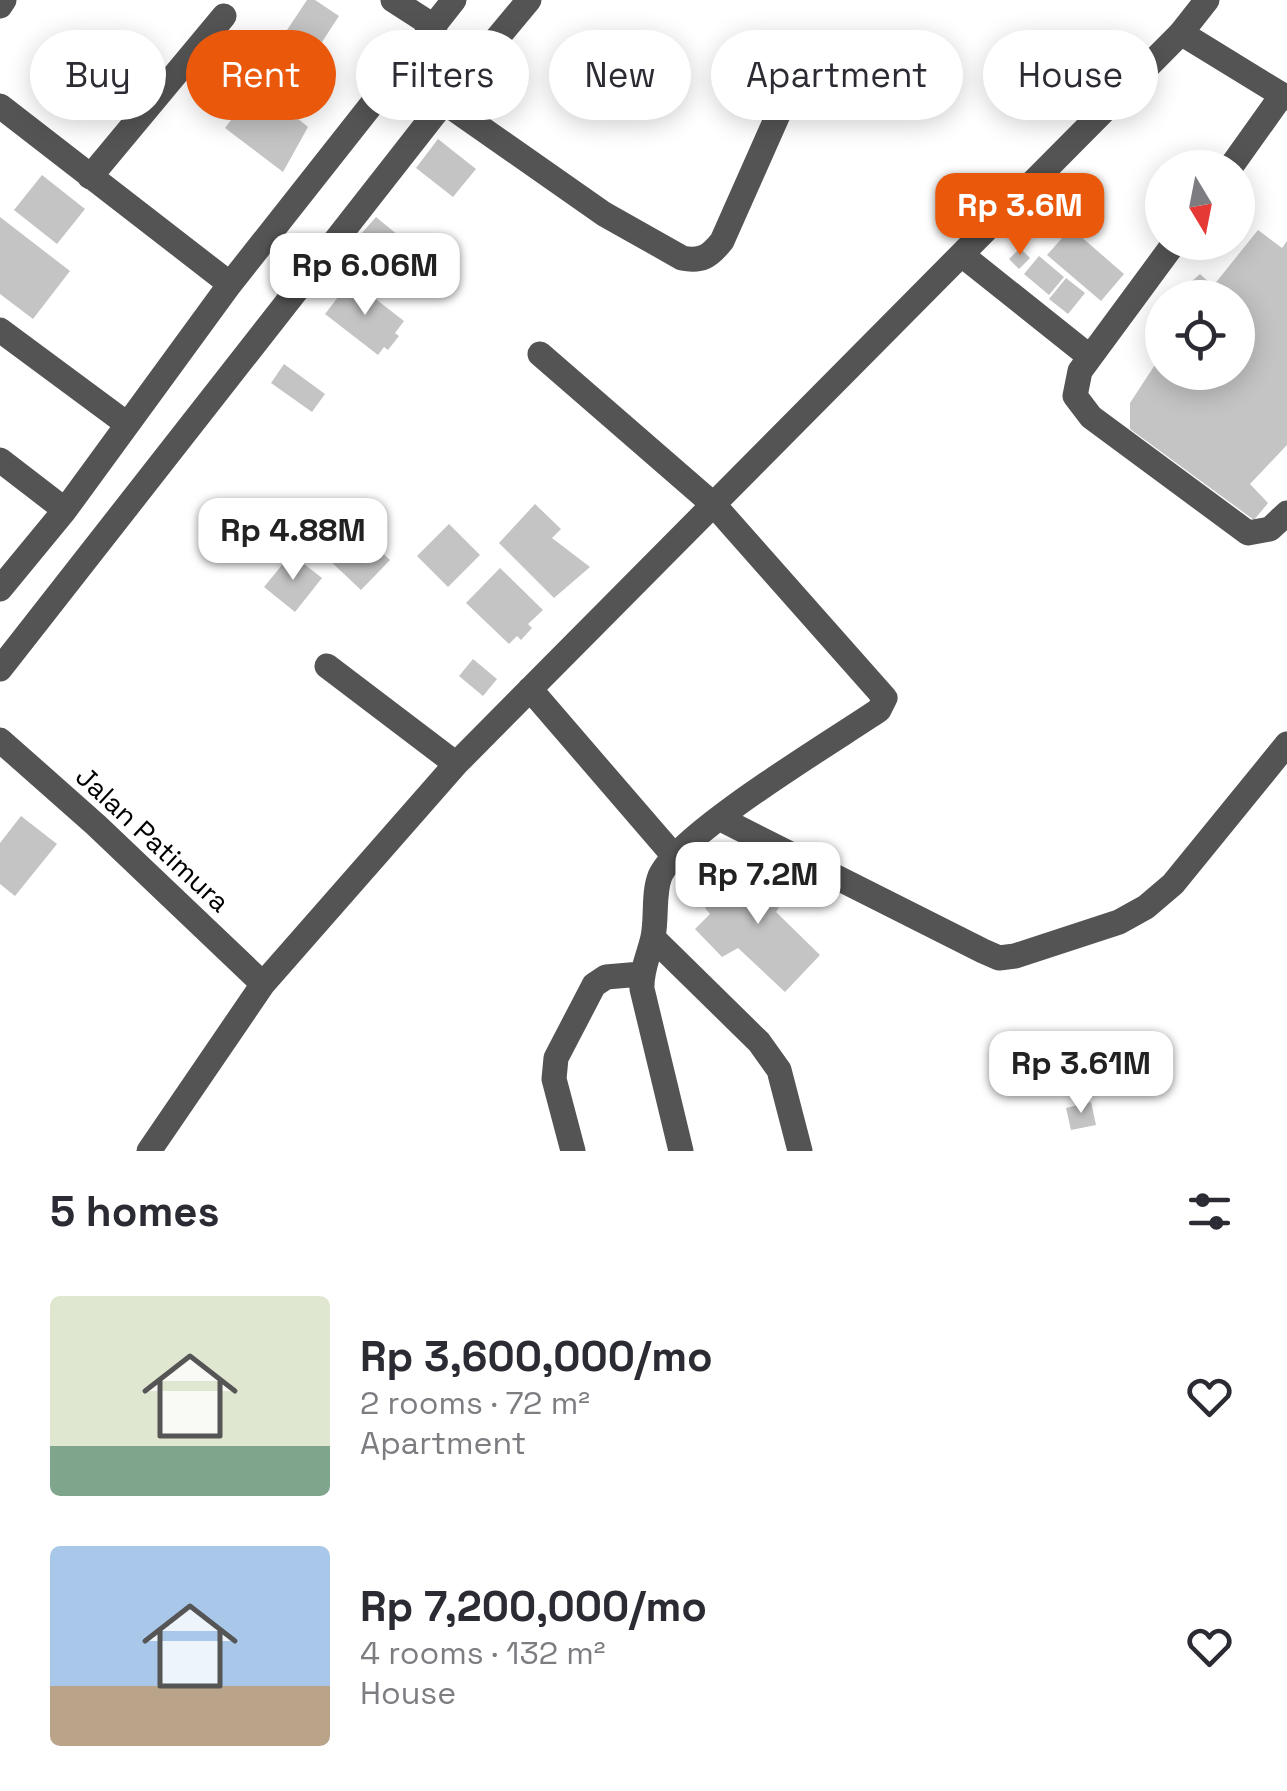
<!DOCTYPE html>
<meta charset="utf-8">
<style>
:root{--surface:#fff;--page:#f7f7f7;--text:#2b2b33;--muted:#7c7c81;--accent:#ea580c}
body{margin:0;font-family:"Space Grotesk",sans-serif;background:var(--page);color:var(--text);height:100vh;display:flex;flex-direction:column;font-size:38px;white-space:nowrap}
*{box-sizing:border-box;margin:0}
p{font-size:32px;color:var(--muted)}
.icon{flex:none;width:55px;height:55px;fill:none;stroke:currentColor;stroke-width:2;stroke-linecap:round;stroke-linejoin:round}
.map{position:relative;height:1151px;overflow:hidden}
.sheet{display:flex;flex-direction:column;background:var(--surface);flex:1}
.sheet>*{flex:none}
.hud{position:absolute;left:30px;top:30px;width:1228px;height:90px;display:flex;gap:20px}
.needle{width:65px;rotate:170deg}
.controls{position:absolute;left:1145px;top:150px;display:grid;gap:20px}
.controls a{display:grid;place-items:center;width:110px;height:110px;border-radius:50%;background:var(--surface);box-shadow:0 5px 25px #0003;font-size:50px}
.price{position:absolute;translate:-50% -85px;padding:0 22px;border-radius:20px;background:#fff;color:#222;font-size:32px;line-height:65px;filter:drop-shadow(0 2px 5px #0008)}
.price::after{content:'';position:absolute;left:50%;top:60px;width:30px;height:22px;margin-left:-15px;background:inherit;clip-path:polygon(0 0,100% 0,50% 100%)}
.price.on{background:var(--accent);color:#fff}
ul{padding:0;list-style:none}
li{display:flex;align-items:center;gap:30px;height:250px;padding:0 50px}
li span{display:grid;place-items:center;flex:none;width:280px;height:200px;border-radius:10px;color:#555}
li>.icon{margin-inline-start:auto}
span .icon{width:120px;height:120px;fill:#fffc;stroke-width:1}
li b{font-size:42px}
h2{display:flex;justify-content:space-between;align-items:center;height:120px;padding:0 50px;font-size:42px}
.chip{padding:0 35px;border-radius:45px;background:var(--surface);box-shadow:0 5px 25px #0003;font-size:35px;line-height:90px}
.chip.on{background:var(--accent);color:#fff}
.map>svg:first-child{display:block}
.building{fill:#c4c4c4}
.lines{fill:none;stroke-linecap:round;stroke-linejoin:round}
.minor{stroke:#545454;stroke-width:25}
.labels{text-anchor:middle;stroke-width:10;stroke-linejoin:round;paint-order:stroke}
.street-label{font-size:28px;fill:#000;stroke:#fff}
</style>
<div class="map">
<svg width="1287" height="1151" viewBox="0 0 1287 1151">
<rect width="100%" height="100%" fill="#fff"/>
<!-- building -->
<path class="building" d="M307,0H315L339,16L309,62L279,42Z
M257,85L308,127L283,172L225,128Z
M438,139L476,169L453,197L416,168Z
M42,175L85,209L57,244L14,210Z
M0,217L70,271L33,319L0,294Z
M376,217L416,250L375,284L345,252Z
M1071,228L1124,274L1101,301L1047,255Z
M1258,230L1282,248L1287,241V445L1250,484L1268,503L1254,520L1130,429V403L1162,354V372H1238V298H1173L1200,274L1213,286Z
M1020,248L1030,258L1019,269L1009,259Z
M1039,256L1064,277L1049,295L1024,274Z
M1066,278L1085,293L1068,314L1049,299Z
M351,280L404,321L395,333L399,336L388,350L384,347L378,355L325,314Z
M284,364L325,394L312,412L271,383Z
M535,504L561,529L552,538L590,567L554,598L499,543Z
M336,510L390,560L361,590L308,540Z
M449,524L480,555L448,587L417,556Z
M291,554L322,578L295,612L264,587Z
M500,568L543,610L528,624L532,628L521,640L517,636L509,644L466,603Z
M473,659L497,679L483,696L459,676Z
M21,816L57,844L15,896L0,884V843Z
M753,862L792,885L776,912L820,955L785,992L738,948L722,957L695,929L710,914L705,908Z
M1091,1102L1096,1125L1071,1130L1066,1108Z"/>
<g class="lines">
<!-- minor -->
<path class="minor" d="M393,0L435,27
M0,6L4,0
M1181,33L1287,98
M444,102L604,214L682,258C702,262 710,256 722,241L793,81
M0,106L230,284
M1230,168L1282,95
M90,177L224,16
M1175,242L1080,371L1075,396L1091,417L1248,533L1270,529L1287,513
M962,255L1090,357
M0,330L127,424
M540,354L715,506L885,698L879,710C835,740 678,834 660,876C653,894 657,918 653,937C649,955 641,970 642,989L681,1151
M0,460L65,510
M0,589L65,510L230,284L454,0
M327,666L456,764
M0,669L444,102L529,0
M530,689L674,856
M0,740L96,825L263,984
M719,818L983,951L999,958L1015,956L1119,922L1146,907L1173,884L1287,744
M653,938L759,1042L779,1070L800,1151
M149,1151L263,984L456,764L1181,33L1207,0
M573,1151L554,1079L556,1058L594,985L606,977L641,974"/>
</g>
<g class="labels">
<!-- street labels -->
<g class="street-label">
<text transform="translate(153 839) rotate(43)" y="10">Jalan Patimura</text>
</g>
</g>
</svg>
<div class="controls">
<a><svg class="needle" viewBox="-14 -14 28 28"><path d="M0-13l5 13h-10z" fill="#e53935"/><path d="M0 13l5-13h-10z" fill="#7c7c81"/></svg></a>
<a><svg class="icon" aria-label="locate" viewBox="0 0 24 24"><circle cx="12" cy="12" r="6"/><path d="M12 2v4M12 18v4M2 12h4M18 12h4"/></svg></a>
</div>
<b class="price on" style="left:1020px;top:258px">Rp 3.6M</b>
<b class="price" style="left:365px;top:318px">Rp 6.06M</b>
<b class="price" style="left:293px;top:583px">Rp 4.88M</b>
<b class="price" style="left:758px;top:927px">Rp 7.2M</b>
<b class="price" style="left:1081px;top:1116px">Rp 3.61M</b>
<div class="hud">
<a class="chip">Buy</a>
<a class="chip on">Rent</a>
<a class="chip">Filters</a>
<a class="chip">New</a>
<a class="chip">Apartment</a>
<a class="chip">House</a>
</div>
</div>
<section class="sheet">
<h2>5 homes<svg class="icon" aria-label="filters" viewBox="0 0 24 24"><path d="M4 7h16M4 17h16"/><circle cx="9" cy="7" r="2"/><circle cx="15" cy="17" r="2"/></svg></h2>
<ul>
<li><span style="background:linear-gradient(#dfe7d0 75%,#7fa58c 0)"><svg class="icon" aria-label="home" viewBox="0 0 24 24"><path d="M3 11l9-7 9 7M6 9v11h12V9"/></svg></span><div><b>Rp 3,600,000/mo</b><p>2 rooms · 72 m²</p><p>Apartment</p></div><svg class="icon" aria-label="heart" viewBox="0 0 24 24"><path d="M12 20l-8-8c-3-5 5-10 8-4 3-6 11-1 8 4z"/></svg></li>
<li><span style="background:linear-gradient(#a9c7e8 70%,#b9a48a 0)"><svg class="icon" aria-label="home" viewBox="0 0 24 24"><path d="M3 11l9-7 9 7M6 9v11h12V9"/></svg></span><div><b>Rp 7,200,000/mo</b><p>4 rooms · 132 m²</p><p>House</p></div><svg class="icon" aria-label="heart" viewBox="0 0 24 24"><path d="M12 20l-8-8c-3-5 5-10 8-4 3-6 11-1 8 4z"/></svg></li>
</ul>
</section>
